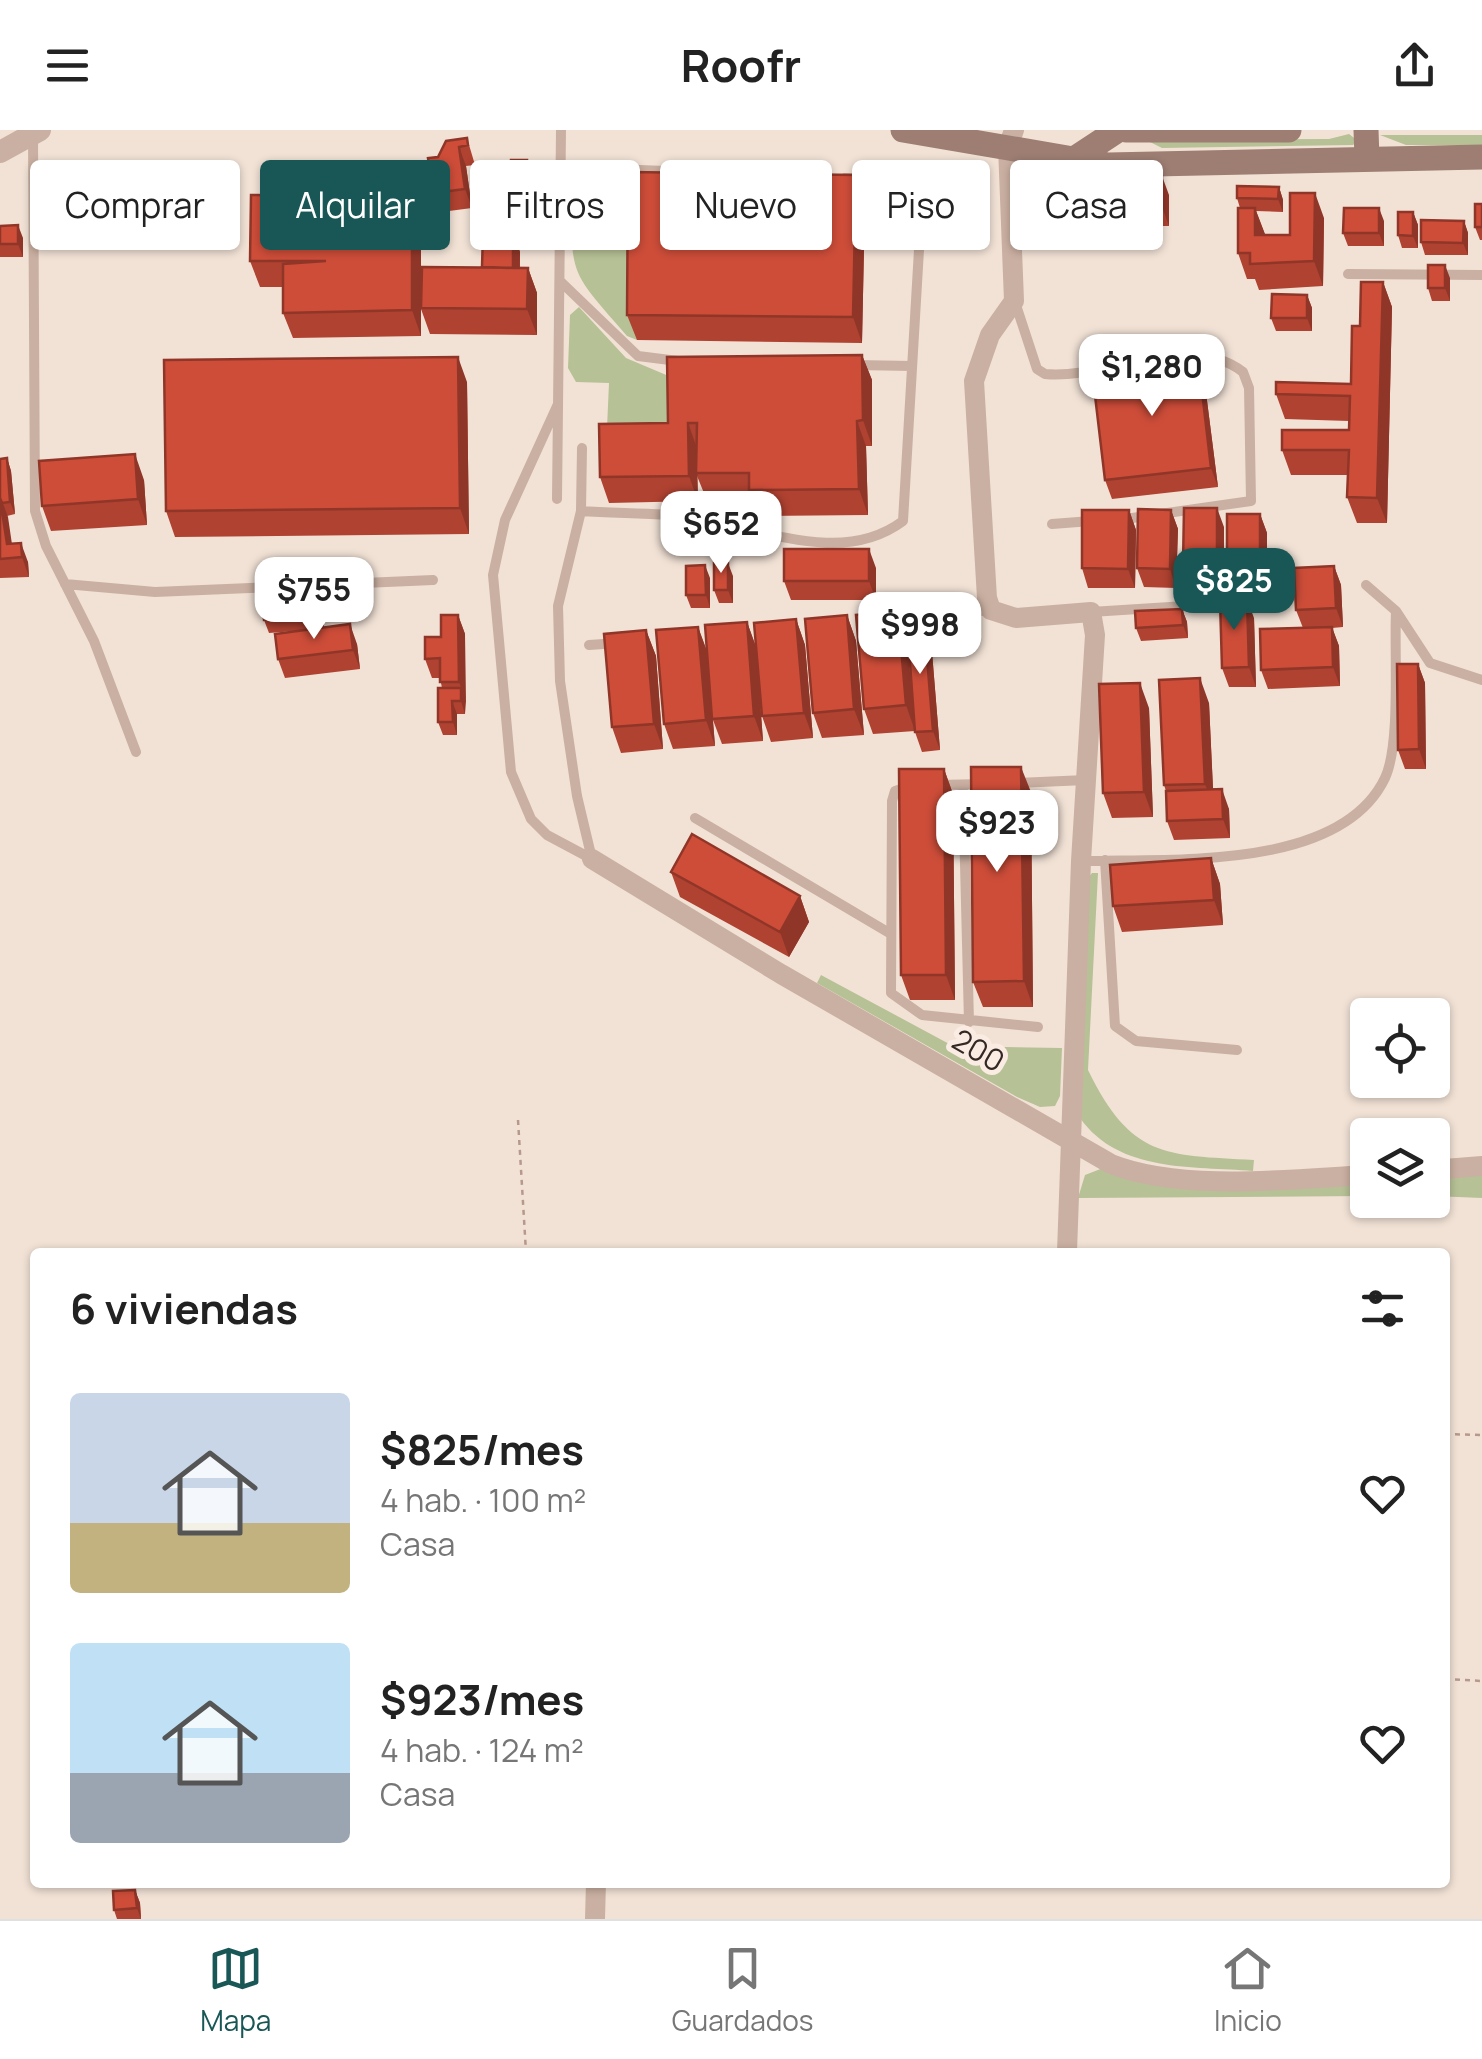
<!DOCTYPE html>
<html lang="es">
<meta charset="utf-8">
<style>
:root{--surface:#fff;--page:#f2f2f2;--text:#222;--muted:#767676;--line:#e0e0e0;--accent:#185755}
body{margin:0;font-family:Manrope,sans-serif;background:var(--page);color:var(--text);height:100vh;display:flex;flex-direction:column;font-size:38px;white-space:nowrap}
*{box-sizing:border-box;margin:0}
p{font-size:32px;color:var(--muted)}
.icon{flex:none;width:55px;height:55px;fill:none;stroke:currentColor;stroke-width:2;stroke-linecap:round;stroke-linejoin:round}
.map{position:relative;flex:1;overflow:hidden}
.side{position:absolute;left:30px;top:1118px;width:1420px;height:640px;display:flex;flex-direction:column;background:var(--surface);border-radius:10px;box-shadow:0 2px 8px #0004}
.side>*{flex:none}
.banner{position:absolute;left:30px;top:30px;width:1422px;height:90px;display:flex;gap:20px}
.buttons{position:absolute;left:1350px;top:868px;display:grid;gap:20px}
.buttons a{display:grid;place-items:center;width:100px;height:100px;border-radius:10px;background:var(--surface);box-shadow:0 2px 8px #0004;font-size:50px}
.price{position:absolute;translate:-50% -85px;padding:0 22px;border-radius:20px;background:#fff;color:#222;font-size:32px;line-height:65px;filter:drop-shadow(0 2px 5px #0008)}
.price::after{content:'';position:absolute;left:50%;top:60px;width:30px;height:22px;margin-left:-15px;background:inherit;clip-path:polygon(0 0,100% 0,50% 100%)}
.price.active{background:var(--accent);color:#fff}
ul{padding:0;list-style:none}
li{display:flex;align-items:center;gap:30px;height:250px;padding:0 40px}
li span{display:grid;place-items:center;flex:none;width:280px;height:200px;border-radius:10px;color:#555}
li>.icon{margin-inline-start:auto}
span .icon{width:120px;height:120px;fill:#fffc;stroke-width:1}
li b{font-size:42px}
h2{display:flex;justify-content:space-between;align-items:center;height:120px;padding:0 40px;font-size:42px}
.pill{padding:0 35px;border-radius:10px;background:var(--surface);box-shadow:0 2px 8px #0004;font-size:35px;line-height:90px}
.pill.active{background:var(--accent);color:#fff}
header{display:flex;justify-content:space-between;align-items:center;height:130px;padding:0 40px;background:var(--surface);font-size:45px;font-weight:700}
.dock{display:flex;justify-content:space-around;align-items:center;height:140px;border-top:2px solid var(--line);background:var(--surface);font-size:28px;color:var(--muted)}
.dock a{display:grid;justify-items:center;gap:5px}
.dock .active{color:var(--accent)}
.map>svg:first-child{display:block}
.green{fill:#b7c196}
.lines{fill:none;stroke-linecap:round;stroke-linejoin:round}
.path{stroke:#b6998c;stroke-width:2.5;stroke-dasharray:5 5;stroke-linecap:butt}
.service{stroke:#cab0a2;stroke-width:10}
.minor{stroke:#cab0a2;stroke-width:20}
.tertiary{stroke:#cab0a2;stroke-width:22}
.secondary{stroke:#9e7e73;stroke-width:25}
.wall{fill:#b04231}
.shaded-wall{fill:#903628}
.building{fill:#cd4d39;stroke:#903628;stroke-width:2.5}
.labels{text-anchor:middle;stroke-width:10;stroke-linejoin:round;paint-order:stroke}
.street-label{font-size:30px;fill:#342825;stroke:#faece2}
</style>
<header><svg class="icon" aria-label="menu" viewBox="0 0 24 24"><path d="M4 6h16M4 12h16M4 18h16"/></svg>Roofr<svg class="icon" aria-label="share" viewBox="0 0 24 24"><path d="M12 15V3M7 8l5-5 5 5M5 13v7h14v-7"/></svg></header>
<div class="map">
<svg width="1482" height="1789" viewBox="0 0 1482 1789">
<rect width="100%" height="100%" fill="#f2e2d6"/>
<!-- green -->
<path class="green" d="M1349,4L1358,11L1353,15L1162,18L1146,10L1329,9Z
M1380,5H1482V15H1406Z
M587,49H642L637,68V210L627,206C571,141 570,148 572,61Z
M579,177L626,228L671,247L672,303L607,298L609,253L576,252L568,238L570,185Z
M1092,743H1098L1088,940C1131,1028 1164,1025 1254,1030L1253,1041C1193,1036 1119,1043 1080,988L1088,748Z
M821,845L953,916L1062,918L1060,966L1055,976L1040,977L1017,967L817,853Z
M1103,1038L1367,1053V1066L1078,1068L1085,1045Z
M1482,1045V1068L1433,1066V1049Z"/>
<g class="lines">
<!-- path -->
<path class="path" d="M518,990L526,1122
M1445,1304L1482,1305
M1445,1549L1482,1551"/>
<!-- service -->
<path class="service" d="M33,3L35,381L46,416L94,511L136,622
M561,37L718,43
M1348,144L1482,145
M560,151L638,226L678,231
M1015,172L1037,239L1045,244C1106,250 1189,200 1243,242L1249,258L1251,371L1118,390
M855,235L912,236
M558,274L505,390L493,445L511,642L531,689L547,705L592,729
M582,318L581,381L558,476L560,551L577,666L592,729
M557,369L561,0
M581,381C621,384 664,382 704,389C768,401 844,435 903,391L923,52L845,48
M1052,394L1091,391
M65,454L155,462L433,450
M1366,455L1396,481L1430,533L1482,550
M1091,482L1279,470
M889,489L991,480
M589,515L618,513
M1017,653L1086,650
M937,655L985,654
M963,655L969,892
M910,656L895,661L892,671L891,863L922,885L1038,897
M695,688L891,804
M1105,730L1115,896L1136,911L1237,920
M1082,731C1168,728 1340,742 1385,648C1401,614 1394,522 1396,481"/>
<!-- minor -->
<path class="minor" d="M1014,0L1008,17L1014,171L990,205L974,251L987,468L991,480L1016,488L1091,482L1095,505L1081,731L1067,1122
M592,729L781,844L1111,1034C1182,1062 1292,1049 1368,1045
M1432,1040L1482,1036
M595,1789L596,1752"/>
<!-- tertiary -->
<path class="tertiary" d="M0,22L40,0"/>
<!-- secondary -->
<path class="secondary" d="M903,0L1108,35L1482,27
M1126,0H1289
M1366,0L1367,28
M1071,31L1118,0"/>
</g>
<!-- wall -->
<path class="wall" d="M467,8L475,35L466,36L472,78L449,81L446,71L439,72L432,53L438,27Z
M532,43V88H515L510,75Z
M1279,57L1283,70V82L1256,81L1265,105H1290L1324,88L1323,156L1259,160L1255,149H1247L1238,123L1240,78L1237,68Z
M1169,65V96H1101L1094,76Z
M865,70L862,213L637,210L627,185Z
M1482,74V110H1480L1475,97Z
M1413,82L1418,95V118H1402L1398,105Z
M421,91V171L482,137L513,103L520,122V138H528L537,163V205L430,204L421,179V206L293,208L283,183V157H260L250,131Z
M1384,91V116H1348L1343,103Z
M1464,91L1468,103V125H1425L1421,112Z
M0,96L23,108V127H0Z
M1450,148V171H1432L1428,158Z
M1383,152L1392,177L1387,393H1357L1347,367L1348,345H1291L1282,320L1349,300V291L1285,289L1276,264L1351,254L1360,196Z
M1307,165L1312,178V201H1276L1271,188Z
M862,225L872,250V316H866L868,385L758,386L752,368H706L697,346L698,371L609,373L600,347L668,293Z
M1198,227L1204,247L1218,357L1112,369L1105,350Z
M467,252L469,404L175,407L166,381Z
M7,328L11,341L15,384L7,386L11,414L28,432L29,447L0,448V329Z
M144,350L147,395L51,401L42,376Z
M1129,380L1136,400L1135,458H1088L1082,438Z
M1171,380L1178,399L1176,458L1144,457L1137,438Z
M1260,384L1267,403V455L1234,456L1227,436Z
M1224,397V454H1190L1183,435Z
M1334,436L1341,455L1343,497L1332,498L1339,516L1340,556L1268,559L1261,540L1303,498L1296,480Z
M876,438V470H791L784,451Z
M733,446V473H719L714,460Z
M710,448V478H691L686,465Z
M1182,479L1187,492L1188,508L1141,511L1136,498Z
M323,480L324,497L357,514L360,539L285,548L278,529L308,500L269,503L264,490Z
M898,482L915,601L873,604L864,579Z
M458,485L465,504V584H457V605H443L438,592L442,558L440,548H432L425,529Z
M847,485L856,511L864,605L822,608L813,583Z
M1254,488L1256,557H1229L1222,538Z
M796,489L805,515L813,608L771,612L762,586Z
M924,491L931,510L940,620L922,622L915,602Z
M747,492L756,517L763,611L722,614L713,590L715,616L673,619L664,594L698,497L707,521Z
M646,500L656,526L663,619L621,623L612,597Z
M1418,534L1425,553L1426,639H1405L1398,620Z
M1209,573L1213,660L1229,679L1230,708L1174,710L1167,691L1166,661L1164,655Z
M1149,578L1153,687L1112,688L1103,663Z
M944,639L953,664L955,870H910L901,845Z
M1031,662L1033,877H983L973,852Z
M1211,728L1220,754L1223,795L1122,802L1113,776Z
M671,742L800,766L809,792L789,827L680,767Z
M526,1752H562V1757L528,1756Z
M135,1760L140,1773L141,1789H117L114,1780Z"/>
<!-- shaded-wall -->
<path class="shaded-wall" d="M459,17L466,36L472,78L465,59Z
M527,30L532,43V88L527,75Z
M856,45L865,70L862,213L853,187Z
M1162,46L1169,65V96L1162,77Z
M1279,57L1283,70V82L1278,69Z
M1315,63L1324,88L1323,156L1314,131Z
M412,66L421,91V206L412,180Z
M1255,78L1265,104V131L1255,105Z
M1379,78L1384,91V116L1379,103Z
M1413,82L1418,95V118L1413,106Z
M1464,91L1468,103V125L1463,113Z
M18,95L23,108V127L18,114Z
M513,103L520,122L519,163L512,144Z
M1445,135L1450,148V171L1445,158Z
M528,138L537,163V205L527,179Z
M1383,152L1392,177L1387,393L1377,368Z
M1307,165L1312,178V201L1307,188Z
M862,225L872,250V316L863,290Z
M458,227L467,252L469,404L460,378Z
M1198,227L1204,247L1218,357L1211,338Z
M857,291L866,316L868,385L859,359Z
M688,293L697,318L698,371L689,346Z
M135,324L144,350L147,395L138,369Z
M7,328L11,341L15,384L10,372Z
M1,368L8,387L14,428L7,414Z
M1217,378L1224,397V454L1217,435Z
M1129,380L1136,400L1135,458L1128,439Z
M1171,380L1178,399L1176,458L1170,439Z
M1260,384L1267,403V455L1260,436Z
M21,413L28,432L29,447L22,427Z
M869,419L876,438V470L869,451Z
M728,433L733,446V473L728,460Z
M705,435L710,448V478L706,465Z
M1334,436L1341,455L1343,497L1336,478Z
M318,467L323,480L324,498L320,485Z
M1247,469L1254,488L1256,557L1249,537Z
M1182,479L1187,492L1188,508L1183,495Z
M898,482L907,507L915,601L906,575Z
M458,485L465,504L466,571L459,552Z
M847,485L856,511L864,605L854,579Z
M796,489L805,515L813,608L804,583Z
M924,491L931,510L940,620L933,601Z
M747,492L756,517L763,611L754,586Z
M350,494L357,514L360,539L353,520Z
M698,497L707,522L715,616L706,590Z
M1332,497L1339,516L1340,556L1333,537Z
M646,500L656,526L663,619L654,594Z
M1418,534L1425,553L1426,639L1419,619Z
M1200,548L1209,573L1214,679L1205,654Z
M1140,553L1149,578L1153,687L1144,662Z
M461,558L466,571L465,584L461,571Z
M452,571L457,584V605L453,592Z
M1021,637L1031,662L1033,877L1024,851Z
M944,639L953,664L955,870L946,845Z
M1222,659L1229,679L1230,708L1223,689Z
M1211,728L1220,754L1223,795L1214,770Z
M800,766L809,792L789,827L780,802Z
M135,1760L140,1773L141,1789L137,1778Z"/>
<!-- building -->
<path class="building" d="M467,8L468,15L459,17L465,59L442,62L441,52L432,53L428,28L438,27L446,11Z
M511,30H527V75H510Z
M628,42L856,45L853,187L627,185Z
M1095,46H1162V77L1094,76Z
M1237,56L1279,57L1278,69L1237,68Z
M1290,63H1315L1314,131L1250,134V123H1238V78H1255V105H1290Z
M251,65L412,66V180L283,183V134L326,131H250Z
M1475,74H1482V97H1475Z
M1344,78H1379V103H1343Z
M1398,82H1413V106L1398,105Z
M1421,90L1464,91L1463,113L1421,112Z
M18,95V114H0V96Z
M483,103H513V138L482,137Z
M1428,135H1445V158H1428Z
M422,137L528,138L527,179L421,178Z
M1361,152H1383L1377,368L1347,367L1349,320H1282V300H1349L1350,266L1276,264V252L1351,254L1352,196H1360Z
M1272,164L1307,165V188H1271Z
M862,225L863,290L857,291L859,359L749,360V343H696L697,293H688L689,346L600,347L599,294L668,293L667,227Z
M458,227L460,378L166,381L164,230Z
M1198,227L1211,338L1105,350L1092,240Z
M135,324L138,369L42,376L39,331Z
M7,328L10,372L2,373L0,368V329Z
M0,368L7,414L21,413L22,427L0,429Z
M1184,378H1217V435H1183Z
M1138,379L1171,380L1170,439L1137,438Z
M1082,380H1129L1128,439L1082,438Z
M1227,384H1260V436H1227Z
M784,419H869V451H784Z
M714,433H728V460H714Z
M705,435L706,465H686V436Z
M1334,436L1336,478L1296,480L1294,438Z
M318,467L320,485L264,490L263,479L275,478L274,471Z
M1247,469L1249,537L1222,538L1220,470Z
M1182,479L1183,495L1136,498L1135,481Z
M898,482L906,575L864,579L856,485Z
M441,485H458L459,552H440V528L425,529V507H441Z
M847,485L854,579L813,583L805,489Z
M796,489L804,583L762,586L754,493Z
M924,491L933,601L915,602L907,492Z
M747,492L754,586L712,589L705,495Z
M350,494L353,520L278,529L275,504Z
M698,497L706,590L664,594L656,500Z
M1332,497L1333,537L1261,540L1260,499Z
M646,500L654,594L612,597L604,504Z
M1397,534H1418L1419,619L1398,620Z
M1200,548L1205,654L1164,655L1159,550Z
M1140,553L1144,662L1103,663L1099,554Z
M438,558H461V571H452L453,592H438Z
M971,637H1021L1024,851L973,852Z
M899,639H944L946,845H901Z
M1222,659L1223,689L1167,691L1166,661Z
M692,704L800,766L780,802L671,742Z
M1211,728L1214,770L1113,776L1110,735Z
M135,1760L137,1778L114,1780L113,1761Z"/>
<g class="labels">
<!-- street labels -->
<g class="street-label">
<text transform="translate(978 921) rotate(30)" y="10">200</text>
</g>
</g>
</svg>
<div class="buttons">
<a><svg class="icon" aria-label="locate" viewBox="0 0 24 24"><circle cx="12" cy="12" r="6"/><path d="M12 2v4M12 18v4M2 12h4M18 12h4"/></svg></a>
<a><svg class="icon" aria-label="layers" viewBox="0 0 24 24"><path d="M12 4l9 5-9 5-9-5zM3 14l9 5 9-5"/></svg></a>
</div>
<b class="price" style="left:1152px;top:289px">$1,280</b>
<b class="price" style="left:721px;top:446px">$652</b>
<b class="price active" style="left:1234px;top:503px">$825</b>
<b class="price" style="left:314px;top:512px">$755</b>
<b class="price" style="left:920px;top:547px">$998</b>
<b class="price" style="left:997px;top:745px">$923</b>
<div class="banner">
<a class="pill">Comprar</a>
<a class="pill active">Alquilar</a>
<a class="pill">Filtros</a>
<a class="pill">Nuevo</a>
<a class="pill">Piso</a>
<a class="pill">Casa</a>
</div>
<section class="side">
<h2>6 viviendas<svg class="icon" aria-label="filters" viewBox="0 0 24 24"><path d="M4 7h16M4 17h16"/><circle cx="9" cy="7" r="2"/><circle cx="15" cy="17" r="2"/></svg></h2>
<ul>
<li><span style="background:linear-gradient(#c9d6e8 65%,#c2b280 0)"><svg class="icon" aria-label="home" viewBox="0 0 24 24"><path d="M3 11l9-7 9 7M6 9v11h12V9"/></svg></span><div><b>$825/mes</b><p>4 hab. · 100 m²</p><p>Casa</p></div><svg class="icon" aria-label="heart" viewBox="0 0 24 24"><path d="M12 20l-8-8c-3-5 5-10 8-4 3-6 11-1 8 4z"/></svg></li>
<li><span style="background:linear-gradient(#bfe0f5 65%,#9aa5b1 0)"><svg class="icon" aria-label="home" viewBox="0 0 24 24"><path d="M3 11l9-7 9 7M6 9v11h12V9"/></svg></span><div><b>$923/mes</b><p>4 hab. · 124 m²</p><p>Casa</p></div><svg class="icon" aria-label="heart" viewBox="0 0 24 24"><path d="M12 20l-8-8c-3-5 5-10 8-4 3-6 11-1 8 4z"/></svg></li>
</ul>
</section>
</div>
<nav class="dock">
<a class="active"><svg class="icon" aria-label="map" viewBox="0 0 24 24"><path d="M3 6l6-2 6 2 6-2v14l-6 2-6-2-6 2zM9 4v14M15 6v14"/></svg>Mapa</a>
<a><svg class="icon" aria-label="saved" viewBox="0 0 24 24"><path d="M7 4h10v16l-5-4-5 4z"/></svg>Guardados</a>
<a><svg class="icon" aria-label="home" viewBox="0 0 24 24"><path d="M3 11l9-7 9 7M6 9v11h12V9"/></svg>Inicio</a>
</nav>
